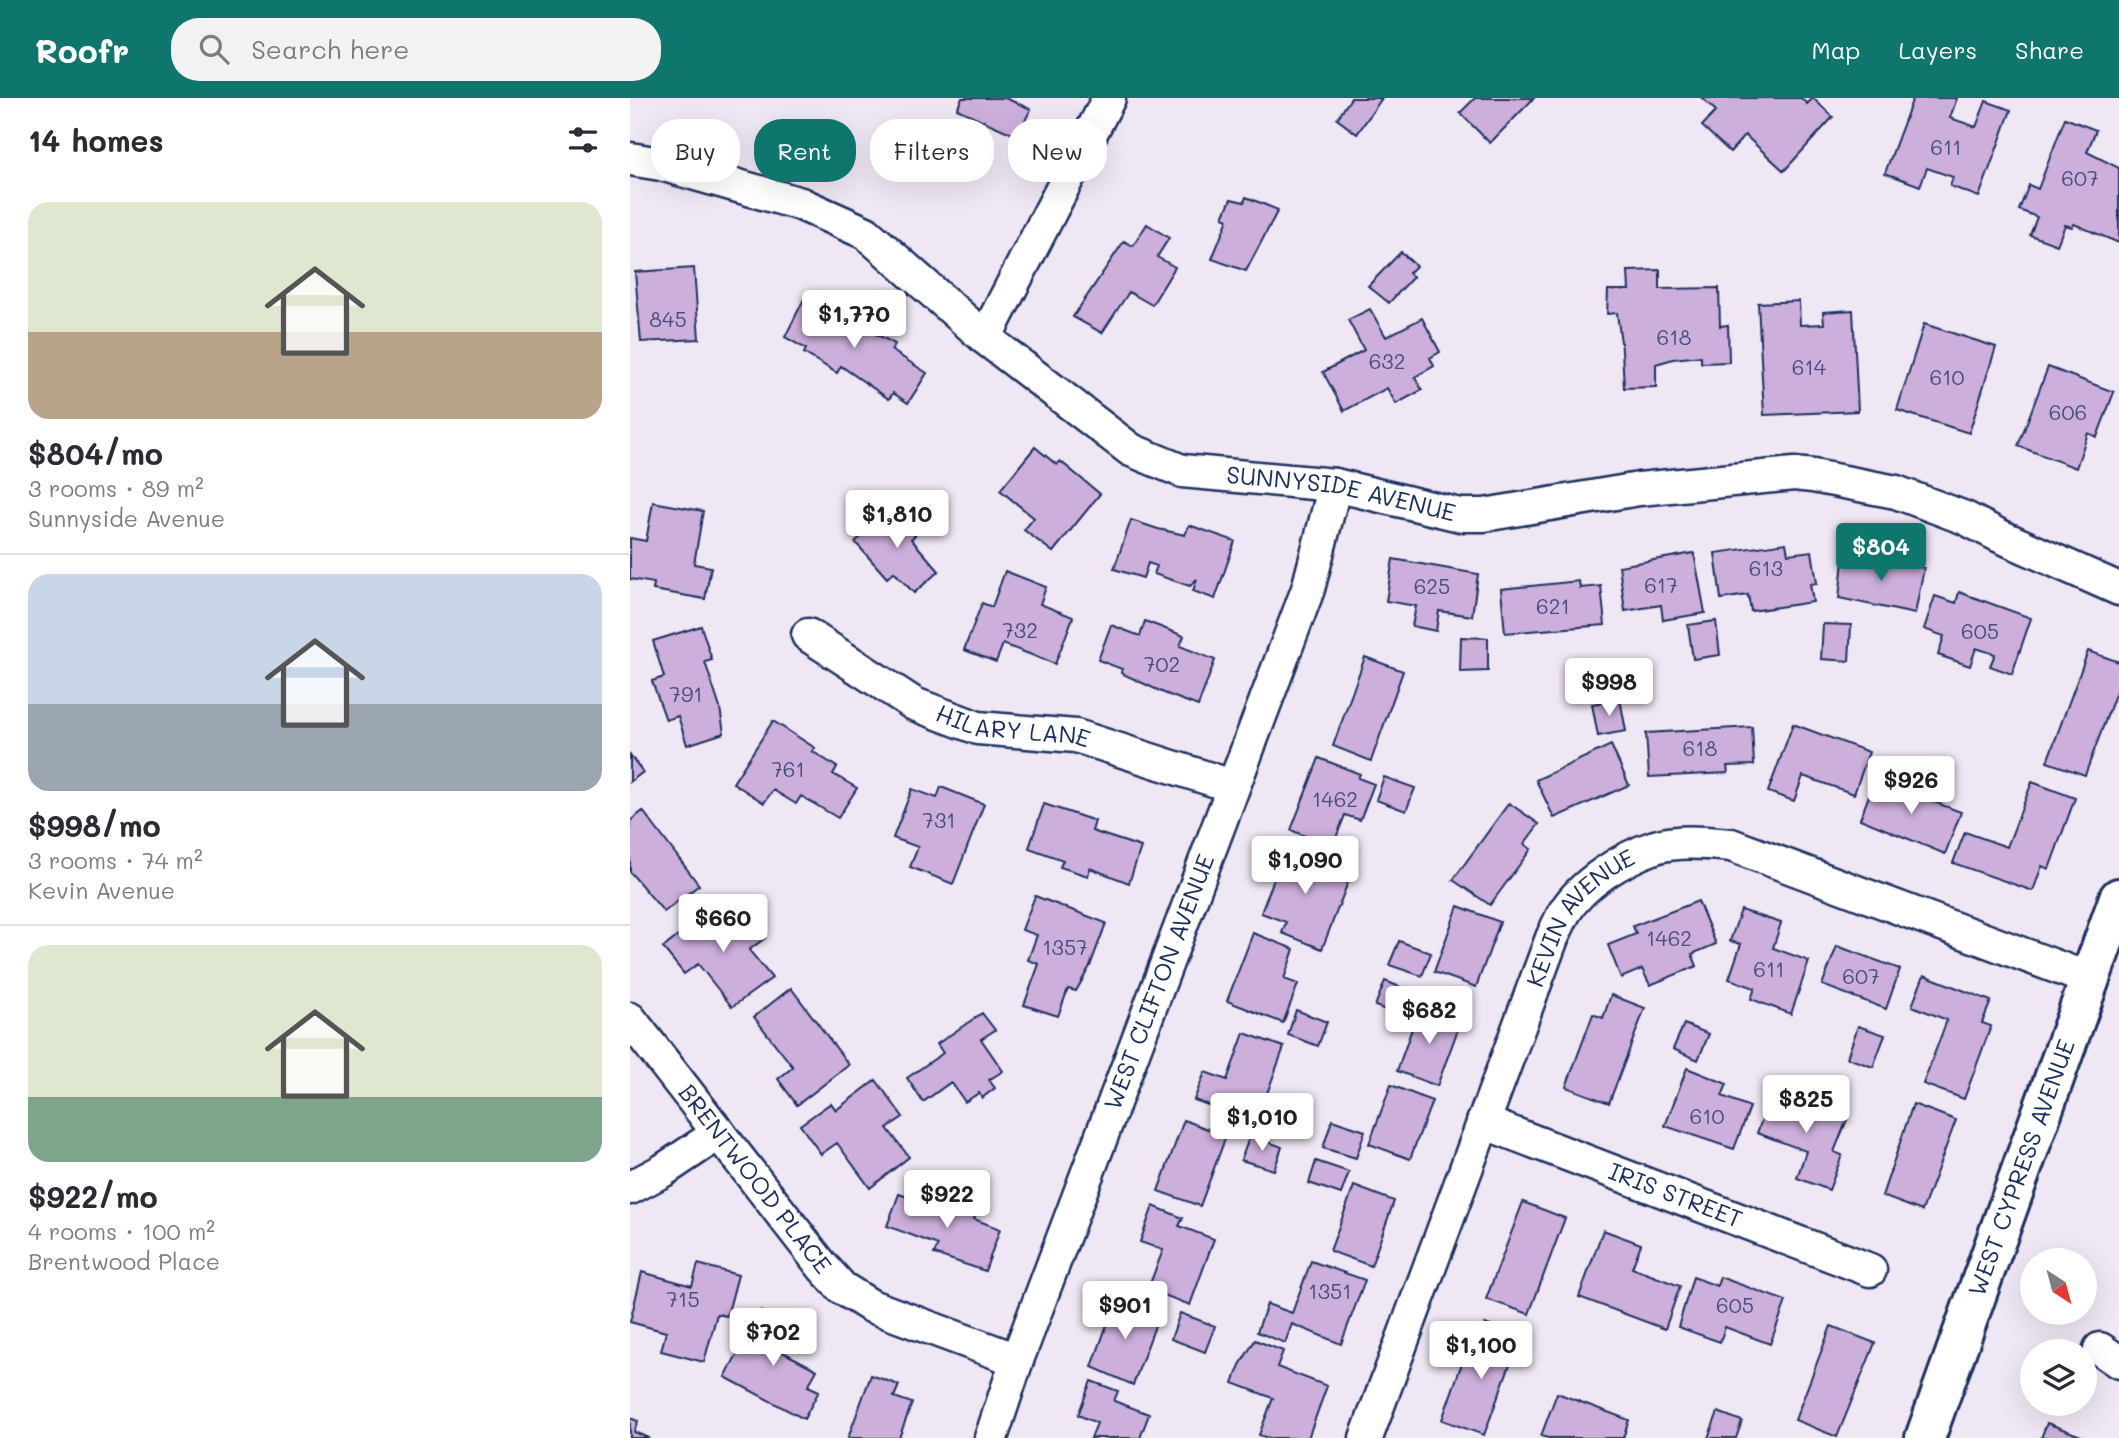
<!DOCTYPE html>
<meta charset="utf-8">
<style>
:root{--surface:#fff;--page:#f2f2f3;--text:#2b2b33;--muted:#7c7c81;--line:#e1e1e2;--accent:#0f766e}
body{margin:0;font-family:Mali,sans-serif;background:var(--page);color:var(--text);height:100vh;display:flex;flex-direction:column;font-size:26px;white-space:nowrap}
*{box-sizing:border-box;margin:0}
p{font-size:23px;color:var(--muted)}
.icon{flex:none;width:38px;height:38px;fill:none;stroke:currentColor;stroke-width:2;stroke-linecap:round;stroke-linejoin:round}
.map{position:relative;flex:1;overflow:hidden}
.details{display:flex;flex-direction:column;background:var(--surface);width:630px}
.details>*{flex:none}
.top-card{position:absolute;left:21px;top:21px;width:665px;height:63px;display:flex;gap:14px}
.needle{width:46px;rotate:144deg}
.controls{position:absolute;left:1390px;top:1150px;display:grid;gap:14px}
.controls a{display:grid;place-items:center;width:77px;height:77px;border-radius:50%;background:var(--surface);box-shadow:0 7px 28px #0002;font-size:35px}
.price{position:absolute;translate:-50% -60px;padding:0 16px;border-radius:7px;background:#fff;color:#222;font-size:23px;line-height:46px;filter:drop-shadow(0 2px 4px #0008)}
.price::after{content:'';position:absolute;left:50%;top:42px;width:21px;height:16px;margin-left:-10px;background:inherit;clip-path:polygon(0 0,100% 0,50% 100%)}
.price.current{background:var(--accent);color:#fff}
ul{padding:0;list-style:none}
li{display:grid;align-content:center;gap:14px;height:371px;padding:0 28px}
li+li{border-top:2px solid var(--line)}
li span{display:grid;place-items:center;height:217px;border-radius:21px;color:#555}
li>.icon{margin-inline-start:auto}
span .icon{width:126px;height:126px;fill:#fffc;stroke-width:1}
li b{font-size:30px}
h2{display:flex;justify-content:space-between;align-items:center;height:84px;padding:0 28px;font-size:30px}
.chip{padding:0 24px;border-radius:28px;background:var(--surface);box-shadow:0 7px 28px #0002;font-size:24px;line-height:63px}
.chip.current{background:var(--accent);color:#fff}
header{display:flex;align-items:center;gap:42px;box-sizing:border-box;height:98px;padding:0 35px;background:var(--accent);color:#fff}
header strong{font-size:33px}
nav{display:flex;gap:38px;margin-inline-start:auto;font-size:24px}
.search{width:490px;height:63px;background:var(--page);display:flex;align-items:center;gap:18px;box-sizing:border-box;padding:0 24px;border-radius:28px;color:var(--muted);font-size:26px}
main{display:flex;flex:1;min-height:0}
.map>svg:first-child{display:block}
.building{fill:#cdafdc;stroke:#1b2f5e;stroke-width:2}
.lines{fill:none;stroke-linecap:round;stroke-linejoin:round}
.street-casing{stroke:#1b2f5e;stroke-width:37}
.secondary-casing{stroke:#1b2f5e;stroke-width:44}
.street{stroke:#fff;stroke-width:32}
.secondary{stroke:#fff;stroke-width:38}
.labels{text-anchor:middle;stroke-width:6;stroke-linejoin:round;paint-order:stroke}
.number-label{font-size:21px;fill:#484f7e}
.street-label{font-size:24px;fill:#1b2f5e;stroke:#fff}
</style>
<header>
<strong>Roofr</strong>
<div class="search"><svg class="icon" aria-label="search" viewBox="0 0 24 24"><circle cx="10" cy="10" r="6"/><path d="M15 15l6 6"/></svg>Search here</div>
<nav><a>Map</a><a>Layers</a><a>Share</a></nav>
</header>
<main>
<section class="details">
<h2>14 homes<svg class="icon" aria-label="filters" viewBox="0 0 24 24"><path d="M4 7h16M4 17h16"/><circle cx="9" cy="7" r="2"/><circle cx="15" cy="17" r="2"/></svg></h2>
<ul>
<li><span style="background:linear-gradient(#dfe7d0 60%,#b9a48a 0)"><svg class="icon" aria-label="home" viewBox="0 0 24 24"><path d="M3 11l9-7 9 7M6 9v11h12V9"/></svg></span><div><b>$804/mo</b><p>3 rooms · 89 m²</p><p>Sunnyside Avenue</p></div></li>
<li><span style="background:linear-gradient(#c9d6e8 60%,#9aa5b1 0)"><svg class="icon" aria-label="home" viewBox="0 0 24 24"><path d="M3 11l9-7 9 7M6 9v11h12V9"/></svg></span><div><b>$998/mo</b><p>3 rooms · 74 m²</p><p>Kevin Avenue</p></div></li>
<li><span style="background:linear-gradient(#dfe7d0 70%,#7fa58c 0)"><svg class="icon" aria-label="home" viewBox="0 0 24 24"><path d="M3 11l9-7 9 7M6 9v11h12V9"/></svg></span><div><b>$922/mo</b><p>4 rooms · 100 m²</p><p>Brentwood Place</p></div></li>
</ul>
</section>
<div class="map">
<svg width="1489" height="1340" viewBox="0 0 1489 1340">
<rect width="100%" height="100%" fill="#f0e7f4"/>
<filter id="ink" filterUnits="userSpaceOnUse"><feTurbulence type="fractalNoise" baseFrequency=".0143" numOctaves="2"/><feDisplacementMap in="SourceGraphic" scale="14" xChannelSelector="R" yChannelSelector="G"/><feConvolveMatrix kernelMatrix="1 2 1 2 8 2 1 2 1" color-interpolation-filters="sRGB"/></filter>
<g filter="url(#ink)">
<!-- building -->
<path class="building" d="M332,0H375L401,11L387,38L327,11Z
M721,0H752L727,36L707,21Z
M845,0H904L860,45L830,15Z
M1072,0H1171L1177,6L1183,0L1203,19L1154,73L1115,37L1100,54L1072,28L1086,13Z
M1283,0H1327L1320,20L1346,29L1356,3L1381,12L1349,99L1320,88L1323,79L1297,70L1290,88L1255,75Z
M1435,20L1466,32L1457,54L1489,70V145L1444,126L1442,129L1435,127L1427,147L1400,137L1407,119L1389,112L1399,87L1408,91Z
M616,99L648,112L616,173L582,161L598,121L593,119L601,101L614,104Z
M517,126L539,140L527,159L545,169L522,207L499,194L472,235L443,219L494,143L503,148Z
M771,154L786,168L779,175L783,179L759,205L738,188Z
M64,170L69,241L11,244L5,174Z
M1030,172V191L1089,190L1090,228L1098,227L1099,264L1071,265V258L1043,261L1026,266V289L994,290L992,252L987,215L977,216L978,192H999L998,173Z
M175,199L230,228L235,219L251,227L246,236L265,246L261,252L297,275L278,305L263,295L259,301L211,268L207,275L174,255L176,251L155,239Z
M1169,203L1170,227L1194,226L1193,214L1223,212L1228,313L1134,317L1128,205Z
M740,211L756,239L792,220L810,254L800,260L804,268L785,279L792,292L766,306L757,290L714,313L693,274L734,252L718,222Z
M1294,226L1366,249L1339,335L1267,312Z
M1418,269L1484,294L1467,339L1458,335L1446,370L1388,348Z
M405,349L427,367L430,363L470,396L423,454L394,432L404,420L370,392Z
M23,404L73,413L64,466L81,469L75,501L23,492L24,485L0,481V440L16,443Z
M266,407L289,433L281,441L309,473L284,495L264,474L257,480L225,444Z
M501,422L528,431L555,437L559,427L605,443L585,501L563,493L567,481L560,488L524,476L527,468L518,465L513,480L484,471Z
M1156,445L1158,456L1182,453L1187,485L1180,486L1183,504L1121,513L1118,497L1091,501L1085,455Z
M1214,454L1294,470L1285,516L1209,500Z
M1064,455L1075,515L1033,522L1031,507L995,513L989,468Z
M763,461L848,476L842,518L809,513L806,533L782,528L786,508L756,503Z
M375,473L416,489L410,506L443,519L425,566L373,546L366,564L334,552L352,505L362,509Z
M949,483L950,490L971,488L975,527L875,535L871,491Z
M1329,494L1401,520L1382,576L1360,568L1365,556L1346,550L1340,568L1308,557L1314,538L1294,531L1305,498L1326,505Z
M515,523L554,538L550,548L585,562L568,608L534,595L491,575L492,571L468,562L481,527L510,538Z
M1086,523L1090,557L1063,561L1058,527Z
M1193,526L1221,527L1219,563L1191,561Z
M71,528L82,562L75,564L90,610L94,635L57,647L48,618L36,622L22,583L34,579L23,543Z
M831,539L858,540V573L830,574Z
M1458,553L1489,564V586L1455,677L1417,664Z
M735,559L773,573L741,663L703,648Z
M990,601L996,633L968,638L962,606Z
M143,623L185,650L182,653L207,669L203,676L227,690L208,720L171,698L166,706L143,692L134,705L103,685Z
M1163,626L1239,654L1224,696L1173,678L1164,703L1138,694Z
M1122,629L1124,667L1097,668L1098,675L1019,679L1016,635Z
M981,647L999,687L924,720L906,682Z
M0,657L13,674L0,684Z
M689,660L730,676L728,680L744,686L730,722L715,717L702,750L661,732Z
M754,679L785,690L776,713L746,702Z
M1245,682L1331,714L1315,756L1230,721Z
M1402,684L1445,700L1419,771L1412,768L1403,793L1323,765L1335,734L1377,749Z
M311,689L354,706L323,786L280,769L288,749L263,740L282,691L307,700Z
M879,705L909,726L894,746L901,751L860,807L823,782Z
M414,706L465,723L462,733L511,749L499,785L460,770L458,778L430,769L433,762L399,750Z
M13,713L69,787L34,814L0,774V723Z
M658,744L688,756L684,765L720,779L692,851L652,835L656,824L631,815Z
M405,798L476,825L460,868L446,893L438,891L428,918L394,907L409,866L398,862L407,837L392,832Z
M1068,803L1086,846L1062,856L1067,868L1020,887L1012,871L991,880L978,847L1006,836L1003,828Z
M107,805L135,840L119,852L142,880L102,909L68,866L54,876L33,850L63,826L69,835Z
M828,808L870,824L846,889L804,874Z
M1111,812L1151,825L1143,850L1179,863L1161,916L1121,901L1125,890L1099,881L1111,846L1100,843Z
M623,835L664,851L654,881L668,886L653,925L597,903Z
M769,843L801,855L792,878L759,867Z
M1207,848L1270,871L1256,911L1192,887Z
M1294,877L1361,903L1352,925L1361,928L1334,1001L1293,986L1317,922L1282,908Z
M755,883L786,895L777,920L745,908Z
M161,890L219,967L167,1007L148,981L163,969L124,919Z
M981,897L1015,910L979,1005L936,989L963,916L973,920Z
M790,908L831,923L807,988L767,973Z
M666,912L697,924L688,948L658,937Z
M352,915L365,932L351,941L373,973L359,982L365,990L352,1000L349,995L335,1004L321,984L293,1004L277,980L313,955L307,946Z
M1054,926L1079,936L1068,962L1043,951Z
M1228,928L1255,937L1243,969L1217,960Z
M614,935L654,949L628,1020L594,1008L592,1012L564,1002L575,974L597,982Z
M1057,970L1097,986L1092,998L1120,1009L1104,1051L1035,1028Z
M246,982L273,1019L257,1030L279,1059L240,1090L207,1045L191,1056L170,1027L201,1005L206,1012Z
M761,987L802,1003L780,1061L739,1046Z
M1143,992L1218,1019L1204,1054L1212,1057L1199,1092L1167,1080L1176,1053L1127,1035Z
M1283,1006L1326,1022L1292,1113L1252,1098Z
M554,1022L596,1038L570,1108L528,1093Z
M702,1022L735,1033L726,1060L693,1050Z
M620,1037L652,1049L644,1072L611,1062Z
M686,1063L719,1074L711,1096L679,1085Z
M724,1088L764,1103L741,1168L700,1153Z
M269,1096L306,1109L310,1100L347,1113L344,1121L370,1131L355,1173L304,1156L308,1147L257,1128Z
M893,1104L935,1120L899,1216L856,1201Z
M523,1108L553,1120L549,1128L584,1141L560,1207L518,1191L533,1152L510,1144Z
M973,1132L1011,1146L1002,1170L1050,1188L1035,1231L949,1199Z
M681,1163L735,1182L711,1246L662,1226L655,1245L627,1234L637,1206L662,1215Z
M68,1166L108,1177L97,1218L87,1216L74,1264L31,1253L36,1234L0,1224L12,1174L62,1188Z
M1063,1179L1087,1188L1090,1179L1156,1203L1140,1246L1095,1229L1090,1244L1048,1229Z
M486,1201L529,1217L503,1287L462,1269Z
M130,1213L161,1229L149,1252L187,1272L178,1288L189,1293L174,1321L95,1279Z
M550,1215L585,1228L575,1254L541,1241Z
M855,1226L890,1239L854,1337L812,1322L833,1262L841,1265Z
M1201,1228L1245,1245L1207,1339L1165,1322Z
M625,1242L653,1253L647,1269L697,1288L678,1340H638L629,1337L643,1300L603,1285L610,1267Z
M241,1277L269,1287L264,1299L282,1305L269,1340H218Z
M461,1283L488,1293L484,1303L519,1316L510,1340H461L467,1325L448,1317Z
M927,1295L999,1322L993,1340H918L911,1338Z
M1088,1314L1112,1323L1106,1340H1078Z
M0,1320L8,1323L4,1334L19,1340H0Z
M1417,1325L1456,1340H1411Z"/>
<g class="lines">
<!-- street casing -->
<g class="street-casing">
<g id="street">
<path id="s1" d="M0,61L31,66L171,106L236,135L355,240L501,352L552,373L705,387L830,417H854L1009,391L1164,376L1183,378L1266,394L1335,420L1370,438L1489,491"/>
<path d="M355,240L479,0"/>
<path id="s2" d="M178,537L284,606L348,630L446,638L602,688"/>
<path id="s3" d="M0,921L193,1169L212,1190L241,1208L387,1262"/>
<path id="s4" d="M853,1024L1240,1172"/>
<path d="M0,1090L32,1073L89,1035"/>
<path d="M1470,1251L1489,1264"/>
<path id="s5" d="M361,1340L387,1262L678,491L705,387"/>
<path id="s6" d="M736,1340L922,840C926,831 930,823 934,815C952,785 993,760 1025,749C1048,742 1077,745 1101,747L1459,881"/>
</g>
</g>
<!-- secondary casing -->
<g class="secondary-casing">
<g id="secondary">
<path id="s7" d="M1295,1340L1489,800"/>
</g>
</g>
<!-- street -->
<use href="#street" class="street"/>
<!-- secondary -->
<use href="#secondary" class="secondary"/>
</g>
</g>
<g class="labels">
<!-- number labels -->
<g class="number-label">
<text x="1316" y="57">611</text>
<text x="1450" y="88">607</text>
<text x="38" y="229">845</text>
<text x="1044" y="247">618</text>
<text x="757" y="271">632</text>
<text x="1179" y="277">614</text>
<text x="1317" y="287">610</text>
<text x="1438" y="322">606</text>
<text x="1136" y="478">613</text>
<text x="1031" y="495">617</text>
<text x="802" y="496">625</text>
<text x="923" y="516">621</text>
<text x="390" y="540">732</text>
<text x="1350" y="541">605</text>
<text x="532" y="574">702</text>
<text x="56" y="604">791</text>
<text x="1070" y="658">618</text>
<text x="158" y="679">761</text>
<text x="705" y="709">1462</text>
<text x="309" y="730">731</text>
<text x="1039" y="848">1462</text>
<text x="435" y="857">1357</text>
<text x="1139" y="879">611</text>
<text x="1231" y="886">607</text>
<text x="1077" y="1026">610</text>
<text x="700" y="1201">1351</text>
<text x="53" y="1209">715</text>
<text x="1105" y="1215">605</text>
</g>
<!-- street labels -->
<g class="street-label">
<text dy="8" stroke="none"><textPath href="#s1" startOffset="807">SUNNYSIDE AVENUE</textPath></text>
<text dy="8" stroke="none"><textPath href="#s2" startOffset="229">HILARY LANE</textPath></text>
<text dy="8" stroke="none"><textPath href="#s6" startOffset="567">KEVIN AVENUE</textPath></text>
<text dy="8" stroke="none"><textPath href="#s5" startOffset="486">WEST CLIFTON AVENUE</textPath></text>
<text dy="8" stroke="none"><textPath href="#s7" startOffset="287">WEST CYPRESS AVENUE</textPath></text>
<text dy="8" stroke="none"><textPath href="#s3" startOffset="203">BRENTWOOD PLACE</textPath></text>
<text dy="8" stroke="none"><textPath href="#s4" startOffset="206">IRIS STREET</textPath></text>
</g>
</g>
</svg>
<div class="controls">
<a><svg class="needle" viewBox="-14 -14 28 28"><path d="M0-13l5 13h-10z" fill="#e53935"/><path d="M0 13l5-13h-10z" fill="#7c7c81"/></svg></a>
<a><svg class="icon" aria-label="layers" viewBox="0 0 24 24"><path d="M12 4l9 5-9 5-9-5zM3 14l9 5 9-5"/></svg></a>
</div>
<b class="price" style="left:224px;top:252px">$1,770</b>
<b class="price" style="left:267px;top:452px">$1,810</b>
<b class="price current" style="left:1251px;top:485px">$804</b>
<b class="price" style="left:979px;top:620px">$998</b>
<b class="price" style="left:1281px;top:718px">$926</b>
<b class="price" style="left:675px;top:798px">$1,090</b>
<b class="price" style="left:93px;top:856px">$660</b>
<b class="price" style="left:799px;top:948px">$682</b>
<b class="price" style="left:1176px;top:1037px">$825</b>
<b class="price" style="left:632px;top:1055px">$1,010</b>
<b class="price" style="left:317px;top:1132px">$922</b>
<b class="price" style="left:495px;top:1243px">$901</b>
<b class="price" style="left:143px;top:1270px">$702</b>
<b class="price" style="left:851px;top:1283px">$1,100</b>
<div class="top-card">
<a class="chip">Buy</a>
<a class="chip current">Rent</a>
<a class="chip">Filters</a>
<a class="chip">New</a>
</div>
</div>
</main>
